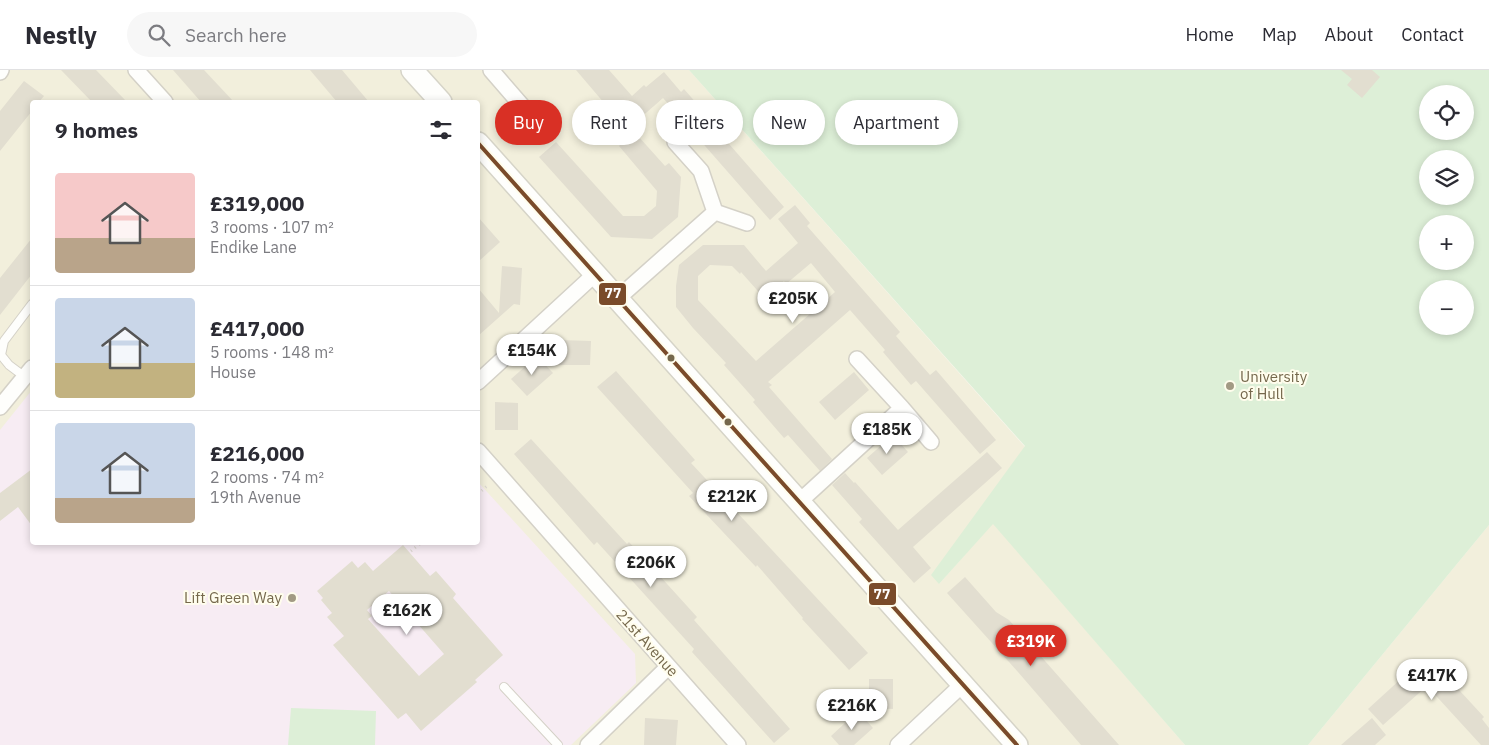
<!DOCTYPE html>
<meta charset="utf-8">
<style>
:root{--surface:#fff;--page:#f7f7f7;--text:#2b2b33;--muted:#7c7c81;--line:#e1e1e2;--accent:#d93025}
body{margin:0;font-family:"IBM Plex Sans",sans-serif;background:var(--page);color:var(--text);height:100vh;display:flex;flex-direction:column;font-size:19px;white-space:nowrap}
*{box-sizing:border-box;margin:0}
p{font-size:16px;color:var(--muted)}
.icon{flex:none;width:28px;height:28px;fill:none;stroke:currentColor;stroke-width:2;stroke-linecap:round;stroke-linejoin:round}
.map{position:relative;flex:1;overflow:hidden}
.details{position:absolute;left:30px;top:30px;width:450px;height:445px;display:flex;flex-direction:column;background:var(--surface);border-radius:5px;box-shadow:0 2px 8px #0003}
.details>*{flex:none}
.banner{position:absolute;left:495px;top:30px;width:475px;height:45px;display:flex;gap:10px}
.fabs{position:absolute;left:1419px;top:15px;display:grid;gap:10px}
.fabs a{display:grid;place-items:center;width:55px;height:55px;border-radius:50%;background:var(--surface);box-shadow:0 2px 8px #0003;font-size:25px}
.price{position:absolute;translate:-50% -42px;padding:0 11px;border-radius:18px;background:#fff;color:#222;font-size:16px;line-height:32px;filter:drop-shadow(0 1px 2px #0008)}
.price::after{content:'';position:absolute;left:50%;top:30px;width:15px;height:11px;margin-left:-8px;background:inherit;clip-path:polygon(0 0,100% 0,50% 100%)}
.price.current{background:var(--accent);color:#fff}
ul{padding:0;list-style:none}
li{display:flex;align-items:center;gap:15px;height:125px;padding:0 25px}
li+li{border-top:1px solid var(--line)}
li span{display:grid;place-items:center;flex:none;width:140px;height:100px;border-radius:5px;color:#555}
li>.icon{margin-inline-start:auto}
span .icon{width:60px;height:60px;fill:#fffc;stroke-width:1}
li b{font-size:21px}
h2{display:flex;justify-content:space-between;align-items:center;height:60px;padding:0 25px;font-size:21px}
.tag{padding:0 18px;border-radius:22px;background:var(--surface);box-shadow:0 2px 8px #0003;font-size:18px;line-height:45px}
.tag.current{background:var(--accent);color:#fff}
header{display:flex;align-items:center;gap:30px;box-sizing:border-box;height:70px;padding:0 25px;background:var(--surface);border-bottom:1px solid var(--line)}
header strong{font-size:24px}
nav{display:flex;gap:28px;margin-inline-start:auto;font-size:18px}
.search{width:350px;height:45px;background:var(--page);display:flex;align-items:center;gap:12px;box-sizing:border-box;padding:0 18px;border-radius:28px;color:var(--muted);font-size:19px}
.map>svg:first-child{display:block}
.residential{fill:#f2efdc;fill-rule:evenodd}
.education{fill:#f7ecf3}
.green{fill:#ddefd7;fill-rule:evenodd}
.building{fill:#e2ded0;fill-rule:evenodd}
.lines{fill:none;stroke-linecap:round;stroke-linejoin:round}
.lane-casing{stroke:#d4d1c7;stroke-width:10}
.street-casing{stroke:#d4d1c7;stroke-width:18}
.secondary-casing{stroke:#d6d4c8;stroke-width:24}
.path{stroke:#dad6cf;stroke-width:3;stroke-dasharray:1 4;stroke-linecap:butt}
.lane{stroke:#fefefc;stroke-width:8}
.street{stroke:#fefefc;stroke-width:15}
.secondary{stroke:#fefefc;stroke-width:21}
.bus-1-casing{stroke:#fffded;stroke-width:8}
.bus-1{stroke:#7a4b2a;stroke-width:4}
.bus-dot{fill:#75684c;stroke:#fffded;stroke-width:2}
.poi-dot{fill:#a29a84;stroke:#fffded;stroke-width:2}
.labels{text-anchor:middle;stroke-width:4;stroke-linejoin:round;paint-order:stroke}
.poi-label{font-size:15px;fill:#75684c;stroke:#fffded;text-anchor:start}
.street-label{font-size:15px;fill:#75684c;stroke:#fffded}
.line-badge{stroke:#fffded;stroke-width:2}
.badge-label{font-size:14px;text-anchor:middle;font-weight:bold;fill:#fff}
</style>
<header>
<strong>Nestly</strong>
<div class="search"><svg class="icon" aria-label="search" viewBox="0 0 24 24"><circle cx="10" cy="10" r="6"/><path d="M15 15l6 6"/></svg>Search here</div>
<nav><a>Home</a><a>Map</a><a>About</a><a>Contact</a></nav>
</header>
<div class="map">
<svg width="1489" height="675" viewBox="0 0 1489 675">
<rect width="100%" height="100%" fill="#f7f6ec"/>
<!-- residential -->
<path class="residential" d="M0,0H689L1025,377L939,514L993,453L1185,675H0ZM32,32H478V472H32Z
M1489,455V675H1308Z"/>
<!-- education -->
<path class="education" d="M32,320V472H478V412L635,584L636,613L571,675H0V360Z"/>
<!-- green -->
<path class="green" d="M689,0H1489V455L1308,675H1185L993,454L939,514L931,505L1025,376ZM1428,24H1465V61H1428ZM1428,89H1465V126H1428ZM1428,154H1465V191H1428ZM1428,219H1465V256H1428Z
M291,638L376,641L375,675H288Z"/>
<!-- building -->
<path class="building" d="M61,0H96L127,32H92Z
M173,0H204L234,32H201Z
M310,0H342L369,32H337Z
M576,0H609L632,26L644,15L646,17L664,2L681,22L684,19L718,58L716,59L784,137L770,150L663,28L630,57L665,96L669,93L681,107L678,147L652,169L611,167L539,87L556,72L623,146H644L656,136L657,121L619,76L621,74L606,56L616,47Z
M1341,0H1372L1380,7L1362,28L1347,15L1352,9Z
M24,11L44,26L39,32H32V41L0,81V41Z
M795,135L810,153L807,156L900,262L896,266L930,305L936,300L996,370L980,384L916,311L911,315L883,282L885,280L850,240L768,312L772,315L769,317L832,389L820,401L788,365L784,368L753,332L755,330L724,295L726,293L693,258L676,237V216L679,195L703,175H744L766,201L798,173L778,149ZM811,193L835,222L756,291L698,230V206L710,195L732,196L740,204L741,202L764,228L784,211L786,214Z
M478,147L500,172L478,192Z
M32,168V204L0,245V208Z
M502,196L522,198L520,235L514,234L478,266V218L499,243Z
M560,270L591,271L590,295H559Z
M537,286L553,303L527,326L511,309Z
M616,301L695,390L691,393L868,583L849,600L802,549L803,548L757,495L756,497L689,426L693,423L597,317Z
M854,302L869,320L835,350L819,332Z
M495,332L518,333V360H495Z
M893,365L908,382L882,405L867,388Z
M531,369L627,474L629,472L697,547L694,550L790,659L774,673L692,582L694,579L597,472L594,475L514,384Z
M987,382L1002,398L913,477L931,498L914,513L859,452L862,449L832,415L845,403L854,413L855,412L898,460Z
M32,399V456L18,437L0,451V423Z
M403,475L430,506L436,501L456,524L453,528L503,585L475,610L477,612L421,661L406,643L398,649L333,575L344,566L327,547L332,543L321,530L323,528L317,521L352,491L358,498L365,492L373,501ZM389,521L444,584L419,606L368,549L372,546L367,540Z
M965,507L996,542L1009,550L1119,675H1081L1018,602L947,523Z
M1429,589L1447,611L1449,609L1484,647L1482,649L1489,658V675H1481L1427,616L1383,655L1368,639L1403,607L1406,611Z
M869,609H893V639L869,638Z
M858,641L873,658L854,675H839L831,666Z
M645,648L678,650L676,675H644Z
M1372,648L1386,665L1375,675H1341Z"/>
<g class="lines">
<!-- lane casing -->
<g class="lane-casing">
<path id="lane" d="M25,307L9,295L1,285L4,271L32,234
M504,617L558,675"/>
</g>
<!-- street casing -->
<g class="street-casing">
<path id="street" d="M136,0L165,32
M491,0L536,52
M0,2L1,0
M675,72L701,101L715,142L747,153
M617,229L715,142
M857,289L902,338L931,372
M478,312L595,204
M0,337L32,298
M478,381L738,675
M799,432L902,338
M588,675L668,597
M898,675L963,614"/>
</g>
<!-- secondary casing -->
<g class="secondary-casing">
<path id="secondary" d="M412,0L441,32
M478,73L1017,675"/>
</g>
<!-- path -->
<path class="path" d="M478,424L487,416
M411,481L422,472"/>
<!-- lane -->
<use href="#lane" class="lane"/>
<!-- street -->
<use href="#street" class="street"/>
<!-- secondary -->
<use href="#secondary" class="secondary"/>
<!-- bus-1 casing -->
<g class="bus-1-casing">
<path id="bus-1" d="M478,73L1017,675"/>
</g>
<!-- bus-1 -->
<use href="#bus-1" class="bus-1"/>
</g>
<!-- markers -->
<g class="bus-dot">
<circle cx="671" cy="288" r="4.5"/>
<circle cx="728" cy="352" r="4.5"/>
</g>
<g class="poi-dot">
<circle cx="1230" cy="316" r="5"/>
<circle cx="292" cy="528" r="5"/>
</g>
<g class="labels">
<!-- poi labels -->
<g class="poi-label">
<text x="1240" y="312">University<tspan x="1240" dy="17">of Hull</tspan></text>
<text x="282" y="533" text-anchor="end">Lift Green Way</text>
</g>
<!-- street labels -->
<g class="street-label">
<text transform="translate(647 573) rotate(48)" y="5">21st Avenue</text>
</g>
</g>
<g class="line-badge">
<rect x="598" y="212" width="29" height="24" rx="5" fill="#7a4b2a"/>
<rect x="868" y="512" width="29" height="24" rx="5" fill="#7a4b2a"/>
</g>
<g class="badge-label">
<text x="613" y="228">77</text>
<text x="882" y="529">77</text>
</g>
</svg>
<div class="fabs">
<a><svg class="icon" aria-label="locate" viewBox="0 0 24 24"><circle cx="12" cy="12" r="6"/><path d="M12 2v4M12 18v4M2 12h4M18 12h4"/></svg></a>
<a><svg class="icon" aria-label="layers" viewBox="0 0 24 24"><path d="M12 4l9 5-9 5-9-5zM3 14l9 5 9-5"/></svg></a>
<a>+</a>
<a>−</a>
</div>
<b class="price" style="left:793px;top:254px">£205K</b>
<b class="price" style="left:532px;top:306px">£154K</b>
<b class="price" style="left:887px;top:385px">£185K</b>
<b class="price" style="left:732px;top:452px">£212K</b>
<b class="price" style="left:651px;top:518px">£206K</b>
<b class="price" style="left:407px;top:566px">£162K</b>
<b class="price current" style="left:1031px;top:597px">£319K</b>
<b class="price" style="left:1432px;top:631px">£417K</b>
<b class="price" style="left:852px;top:661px">£216K</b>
<div class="banner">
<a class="tag current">Buy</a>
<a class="tag">Rent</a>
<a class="tag">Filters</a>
<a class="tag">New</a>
<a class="tag">Apartment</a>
</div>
<section class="details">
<h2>9 homes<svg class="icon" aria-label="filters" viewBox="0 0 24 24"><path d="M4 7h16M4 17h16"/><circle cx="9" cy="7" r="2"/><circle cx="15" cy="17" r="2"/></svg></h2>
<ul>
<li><span style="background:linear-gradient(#f6c9c9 65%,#b9a48a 0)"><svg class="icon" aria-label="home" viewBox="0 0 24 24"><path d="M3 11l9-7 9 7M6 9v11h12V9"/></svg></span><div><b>£319,000</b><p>3 rooms · 107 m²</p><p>Endike Lane</p></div></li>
<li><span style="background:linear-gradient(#c9d6e8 65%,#c2b280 0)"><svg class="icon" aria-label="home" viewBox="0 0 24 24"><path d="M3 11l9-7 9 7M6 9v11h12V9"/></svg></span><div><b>£417,000</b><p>5 rooms · 148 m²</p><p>House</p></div></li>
<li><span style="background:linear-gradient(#c9d6e8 75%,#b9a48a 0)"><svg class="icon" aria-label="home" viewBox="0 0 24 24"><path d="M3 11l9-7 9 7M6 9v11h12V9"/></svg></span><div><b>£216,000</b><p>2 rooms · 74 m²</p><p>19th Avenue</p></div></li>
</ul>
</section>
</div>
